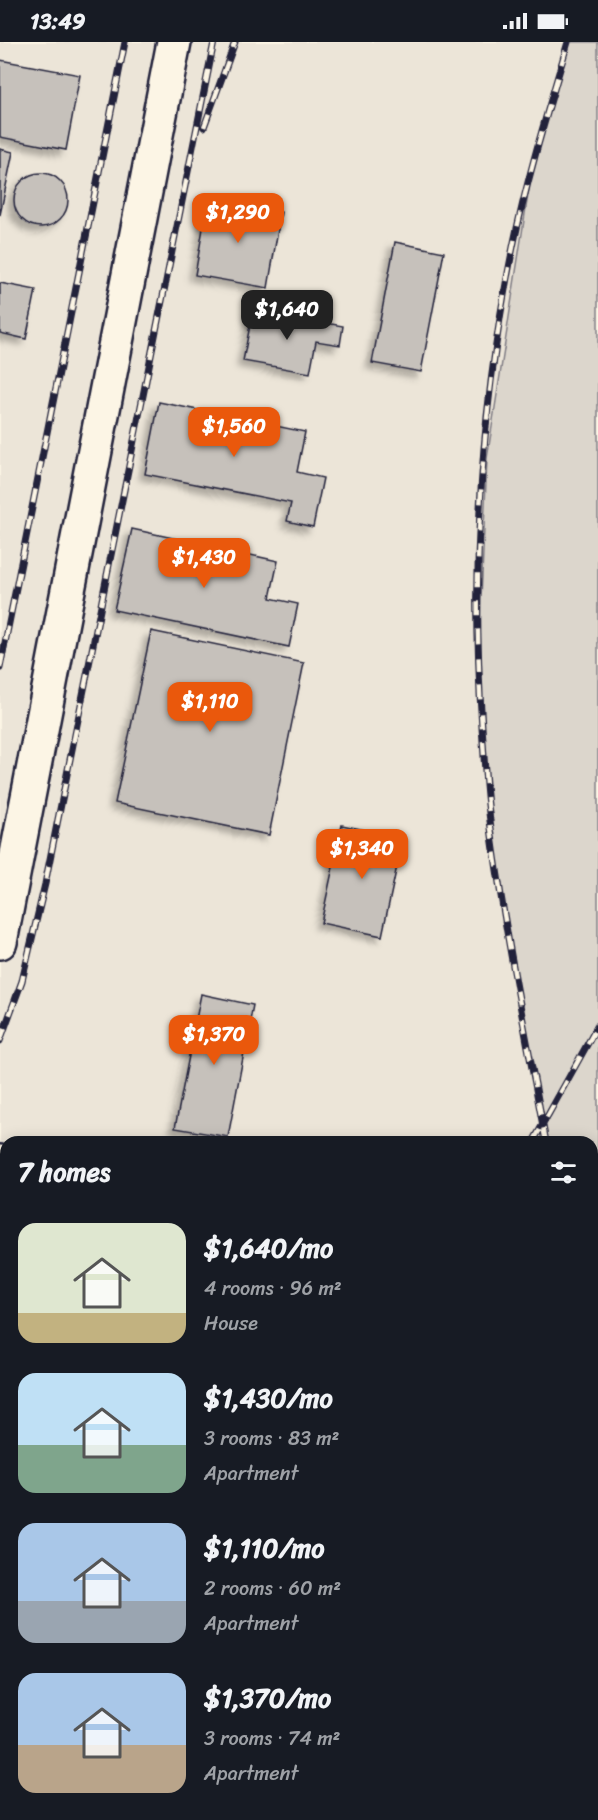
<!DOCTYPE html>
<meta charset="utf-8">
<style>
:root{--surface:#171b24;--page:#20242c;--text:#f1f3f6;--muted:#9ea1a6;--accent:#ea580c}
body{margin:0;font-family:Sriracha,sans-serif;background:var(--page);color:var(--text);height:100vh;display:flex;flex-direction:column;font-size:22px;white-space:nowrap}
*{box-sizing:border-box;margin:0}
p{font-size:20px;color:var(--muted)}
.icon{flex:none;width:33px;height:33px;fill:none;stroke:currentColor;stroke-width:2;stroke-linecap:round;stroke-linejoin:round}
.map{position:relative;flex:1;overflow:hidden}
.drawer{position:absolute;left:0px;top:1094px;width:598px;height:686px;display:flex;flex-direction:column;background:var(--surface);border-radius:18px 18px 0 0;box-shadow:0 3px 15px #0003}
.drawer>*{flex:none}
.price{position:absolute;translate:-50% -51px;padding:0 14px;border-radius:12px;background:var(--accent);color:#fff;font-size:20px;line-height:39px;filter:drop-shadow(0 2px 3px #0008)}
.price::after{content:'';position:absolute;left:50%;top:36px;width:18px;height:14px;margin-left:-9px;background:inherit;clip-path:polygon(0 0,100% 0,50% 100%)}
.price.on{background:#222;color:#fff}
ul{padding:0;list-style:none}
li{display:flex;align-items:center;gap:18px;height:150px;padding:0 18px}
li span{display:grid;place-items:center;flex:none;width:168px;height:120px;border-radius:18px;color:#555}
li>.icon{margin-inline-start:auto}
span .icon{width:72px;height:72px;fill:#fffc;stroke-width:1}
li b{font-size:26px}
h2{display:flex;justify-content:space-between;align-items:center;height:72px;padding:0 18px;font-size:26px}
.status{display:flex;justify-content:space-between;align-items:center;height:42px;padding:0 30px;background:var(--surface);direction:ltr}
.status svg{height:16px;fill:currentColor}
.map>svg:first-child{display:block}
.built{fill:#ece5d8}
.green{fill:#dcd6cc;stroke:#7f7c84;stroke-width:1.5}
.building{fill:#c6c1bb;stroke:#22223b;stroke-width:1.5;filter:url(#shadow)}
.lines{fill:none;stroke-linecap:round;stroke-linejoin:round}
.minor-casing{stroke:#22223b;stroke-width:38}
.minor{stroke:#fcf5e5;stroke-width:33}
.rail-casing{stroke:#22223b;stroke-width:7}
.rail{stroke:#fcf5e5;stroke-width:4.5;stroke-dasharray:14;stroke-linecap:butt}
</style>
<div class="status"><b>13:49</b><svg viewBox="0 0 49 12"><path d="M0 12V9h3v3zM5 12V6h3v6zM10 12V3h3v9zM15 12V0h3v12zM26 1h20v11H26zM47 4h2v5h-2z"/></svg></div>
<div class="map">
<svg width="598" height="1778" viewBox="0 0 598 1778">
<defs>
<filter id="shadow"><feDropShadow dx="-5.5" dy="5.5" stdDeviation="3" flood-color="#0004"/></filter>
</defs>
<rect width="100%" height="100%" fill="#fcf5e5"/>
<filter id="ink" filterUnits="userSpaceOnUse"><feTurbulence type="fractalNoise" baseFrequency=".0167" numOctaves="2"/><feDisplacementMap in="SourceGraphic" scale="12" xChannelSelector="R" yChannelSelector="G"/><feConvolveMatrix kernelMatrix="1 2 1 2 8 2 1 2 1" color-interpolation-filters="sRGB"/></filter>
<g filter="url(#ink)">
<!-- built -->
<path class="built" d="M0,0H568L534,114L487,417L478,628L487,760L546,1099L6,1100V1533L0,1531Z"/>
<!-- green -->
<path class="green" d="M568,0H598V1778H0V1531L6,1533V1773H592V1100L546,1099L502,860L487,760L478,628L487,417L534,114Z"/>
<!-- building -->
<path class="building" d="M0,18L80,33L66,108L0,95Z
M0,107L13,110L0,173Z
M14 158a27 27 0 1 1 54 0a27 27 0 1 1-54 0Z
M208,157L281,170L268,246L195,233Z
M395,200L444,210L421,330L372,321Z
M0,241L36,248L26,297L0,291Z
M253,268L343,284L340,303L316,299L310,331L243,319Z
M159,360L305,390L297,430L323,436L313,485L287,479L291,461L145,432Z
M132,487L278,519L270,556L298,562L289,605L114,568Z
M151,589L304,621L269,793L115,761Z
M342,783L403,796L382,894L321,881Z
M201,952L253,963L228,1095L175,1086Z"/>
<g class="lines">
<!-- minor casing -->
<g class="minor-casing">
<path id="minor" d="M0,900L174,0
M0,1120L6,1122
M0,1196L6,1188
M592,1198L598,1199
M0,1451L6,1452"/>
</g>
<!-- minor -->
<use href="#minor" class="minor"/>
<!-- rail casing -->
<g class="rail-casing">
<path id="rail" d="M204,85L235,0
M0,626L125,0
M0,999L22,939L45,842L214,0
M533,1100L598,983
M546,1100C525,988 502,876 488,763C485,737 484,711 482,685C471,525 481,362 513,205C527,136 548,68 568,0
M592,1331L598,1359
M166,1778L169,1773"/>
</g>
<!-- rail -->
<use href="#rail" class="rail"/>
</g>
</g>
</svg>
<b class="price" style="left:238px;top:202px">$1,290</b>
<b class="price on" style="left:287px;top:299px">$1,640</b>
<b class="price" style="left:234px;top:416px">$1,560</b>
<b class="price" style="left:204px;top:547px">$1,430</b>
<b class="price" style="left:210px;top:691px">$1,110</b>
<b class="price" style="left:362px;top:838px">$1,340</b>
<b class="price" style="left:214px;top:1024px">$1,370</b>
<section class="drawer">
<h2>7 homes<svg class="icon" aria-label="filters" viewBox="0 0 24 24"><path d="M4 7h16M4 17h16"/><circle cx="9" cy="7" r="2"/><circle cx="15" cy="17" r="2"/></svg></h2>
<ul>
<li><span style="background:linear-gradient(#dfe7d0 75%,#c2b280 0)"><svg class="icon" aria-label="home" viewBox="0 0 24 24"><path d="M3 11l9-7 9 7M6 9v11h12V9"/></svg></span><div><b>$1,640/mo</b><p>4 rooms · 96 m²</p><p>House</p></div></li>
<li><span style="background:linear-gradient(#bfe0f5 60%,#7fa58c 0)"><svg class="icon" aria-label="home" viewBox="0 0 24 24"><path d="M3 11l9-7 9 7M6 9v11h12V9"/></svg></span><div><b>$1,430/mo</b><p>3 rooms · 83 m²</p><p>Apartment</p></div></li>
<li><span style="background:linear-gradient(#a9c7e8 65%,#9aa5b1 0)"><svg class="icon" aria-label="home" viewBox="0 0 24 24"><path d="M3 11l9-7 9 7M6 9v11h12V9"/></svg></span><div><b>$1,110/mo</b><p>2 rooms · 60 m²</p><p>Apartment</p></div></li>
<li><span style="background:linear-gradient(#a9c7e8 60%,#b9a48a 0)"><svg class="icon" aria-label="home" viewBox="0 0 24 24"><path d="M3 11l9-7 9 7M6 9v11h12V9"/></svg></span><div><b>$1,370/mo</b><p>3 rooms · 74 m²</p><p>Apartment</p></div></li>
</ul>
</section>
</div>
